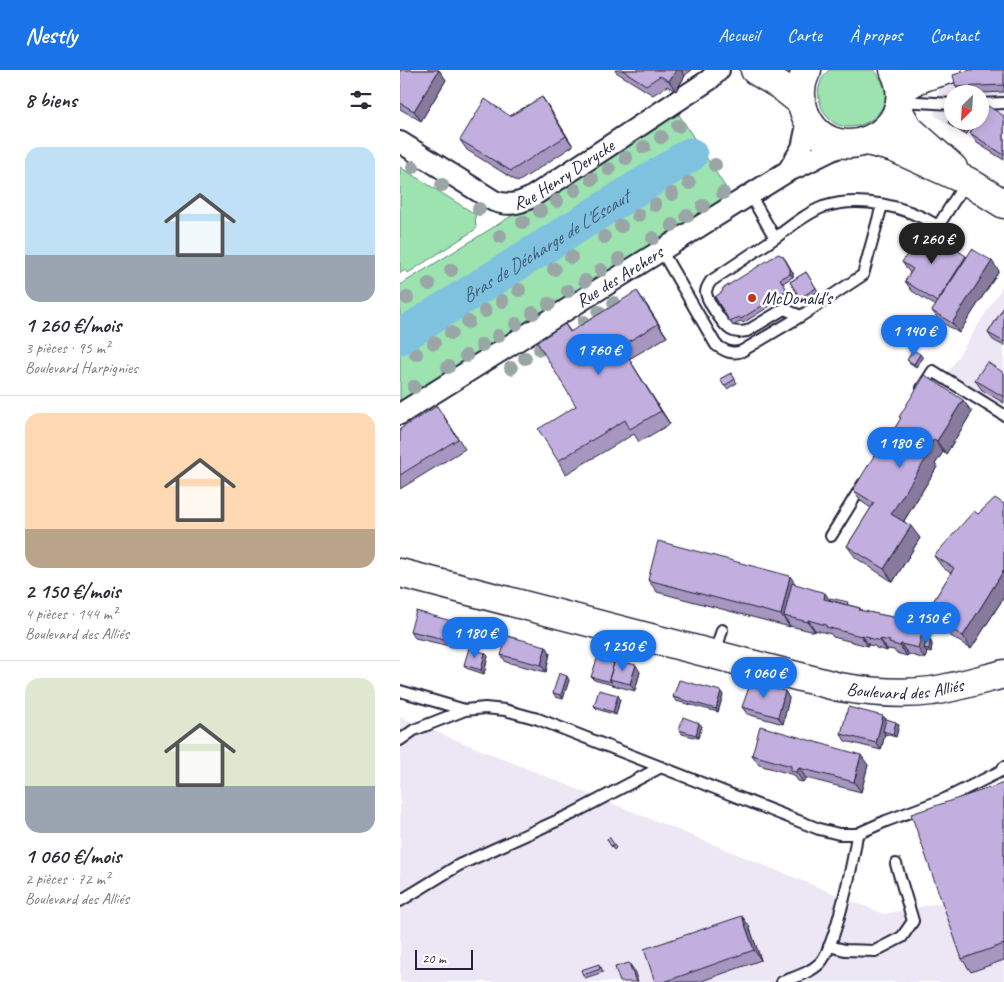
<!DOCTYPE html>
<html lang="fr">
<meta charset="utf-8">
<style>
:root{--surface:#fff;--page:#f7f7f7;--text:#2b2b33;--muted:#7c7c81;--line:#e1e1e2;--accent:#1a73e8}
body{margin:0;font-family:Caveat,sans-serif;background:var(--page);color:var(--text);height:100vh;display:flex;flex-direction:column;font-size:19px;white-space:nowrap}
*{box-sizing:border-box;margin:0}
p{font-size:16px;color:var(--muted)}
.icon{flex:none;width:28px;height:28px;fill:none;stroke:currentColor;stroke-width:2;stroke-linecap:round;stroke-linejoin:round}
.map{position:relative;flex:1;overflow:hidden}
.sheet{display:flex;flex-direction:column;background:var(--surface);width:400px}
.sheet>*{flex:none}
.needle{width:32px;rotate:204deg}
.buttons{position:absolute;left:544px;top:15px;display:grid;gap:10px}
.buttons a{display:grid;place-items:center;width:45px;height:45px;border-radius:50%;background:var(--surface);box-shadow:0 2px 12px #0003;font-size:25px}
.scale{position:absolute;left:15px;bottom:12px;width:58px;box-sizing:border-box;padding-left:5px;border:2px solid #22223b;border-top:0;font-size:14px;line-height:18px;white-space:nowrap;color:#22223b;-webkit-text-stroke:4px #fff;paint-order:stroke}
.price{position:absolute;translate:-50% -42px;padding:0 11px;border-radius:18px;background:var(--accent);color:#fff;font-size:16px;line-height:32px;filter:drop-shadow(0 1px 2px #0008)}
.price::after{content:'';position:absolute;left:50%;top:30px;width:15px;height:11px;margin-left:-8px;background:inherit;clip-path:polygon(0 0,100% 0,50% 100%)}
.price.selected{background:#222;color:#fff}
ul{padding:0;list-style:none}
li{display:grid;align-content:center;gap:10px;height:265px;padding:0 25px}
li+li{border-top:1px solid var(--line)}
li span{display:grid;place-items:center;height:155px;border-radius:15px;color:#555}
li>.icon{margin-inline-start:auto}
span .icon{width:90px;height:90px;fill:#fffc;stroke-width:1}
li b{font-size:21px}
h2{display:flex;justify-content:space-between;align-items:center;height:60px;padding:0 25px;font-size:21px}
header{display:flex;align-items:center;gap:30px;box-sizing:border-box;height:70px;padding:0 25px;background:var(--accent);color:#fff}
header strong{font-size:24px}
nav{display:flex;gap:28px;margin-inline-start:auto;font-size:18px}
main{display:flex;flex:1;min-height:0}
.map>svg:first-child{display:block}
.built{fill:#ede7f5;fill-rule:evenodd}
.green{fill:#9ce3b0;stroke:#5f8276}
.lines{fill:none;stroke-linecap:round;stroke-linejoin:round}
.river{stroke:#7fc2e0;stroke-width:35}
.service-casing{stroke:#22223b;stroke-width:14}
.minor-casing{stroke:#22223b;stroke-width:24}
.secondary-casing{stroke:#22223b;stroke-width:31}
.service{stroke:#fff;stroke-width:10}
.minor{stroke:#fff;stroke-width:20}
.secondary{stroke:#fff;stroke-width:28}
.tree{fill:#9aa5a6}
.wall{fill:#a796c0;stroke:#22223b}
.shaded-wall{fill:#887a9c;stroke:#22223b}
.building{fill:#c2afdf;stroke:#22223b}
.poi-dot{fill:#c8321e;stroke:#fff;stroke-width:2}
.labels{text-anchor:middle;stroke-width:5;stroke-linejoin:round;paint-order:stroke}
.street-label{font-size:18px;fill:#22223b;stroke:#fff}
.poi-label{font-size:18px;fill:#22223b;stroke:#fff;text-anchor:start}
.water-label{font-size:19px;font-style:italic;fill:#435a75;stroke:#fff}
</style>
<header>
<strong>Nestly</strong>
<nav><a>Accueil</a><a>Carte</a><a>À propos</a><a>Contact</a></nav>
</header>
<main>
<section class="sheet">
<h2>8 biens<svg class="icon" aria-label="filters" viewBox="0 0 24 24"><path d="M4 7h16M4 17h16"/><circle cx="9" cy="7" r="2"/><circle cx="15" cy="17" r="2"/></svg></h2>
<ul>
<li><span style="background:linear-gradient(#bfe0f5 70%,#9aa5b1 0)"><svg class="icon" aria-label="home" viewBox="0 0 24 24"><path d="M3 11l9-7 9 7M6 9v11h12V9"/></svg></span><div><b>1 260 €/mois</b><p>3 pièces · 95 m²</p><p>Boulevard Harpignies</p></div></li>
<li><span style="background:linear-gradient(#ffd9b3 75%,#b9a48a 0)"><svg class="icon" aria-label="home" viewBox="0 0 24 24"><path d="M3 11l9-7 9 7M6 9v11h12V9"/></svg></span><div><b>2 150 €/mois</b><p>4 pièces · 144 m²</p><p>Boulevard des Alliés</p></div></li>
<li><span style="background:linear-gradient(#dfe7d0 70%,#9aa5b1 0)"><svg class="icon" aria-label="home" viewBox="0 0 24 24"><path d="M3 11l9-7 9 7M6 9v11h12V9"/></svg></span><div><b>1 060 €/mois</b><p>2 pièces · 72 m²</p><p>Boulevard des Alliés</p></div></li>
</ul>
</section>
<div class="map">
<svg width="604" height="912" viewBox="0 0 604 912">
<rect width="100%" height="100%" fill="#fff"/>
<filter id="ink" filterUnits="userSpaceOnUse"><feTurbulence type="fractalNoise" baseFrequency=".02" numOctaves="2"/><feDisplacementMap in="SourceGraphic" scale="10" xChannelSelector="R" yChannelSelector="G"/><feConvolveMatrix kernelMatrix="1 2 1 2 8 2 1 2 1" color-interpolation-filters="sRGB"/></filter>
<g filter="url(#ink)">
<!-- built -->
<path class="built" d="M598,0H604V90L534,45L539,16ZM552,24H580V51H552Z
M604,214V336L547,304Z
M0,647L484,844L604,820V912H0Z"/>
<!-- green -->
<path class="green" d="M429,0H474C514,45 433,84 420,32C416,20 420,9 429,0Z
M278,43L331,126L0,332V215Z
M0,97L75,144L76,159L8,203L6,200L0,203Z"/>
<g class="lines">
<!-- river -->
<path class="river" id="s1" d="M0,267L290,85"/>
<!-- service casing -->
<g class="service-casing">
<path id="service" d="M501,31L552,34
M580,34L604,33
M350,125L375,168
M482,135L463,205L401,246L384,239L347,261C341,262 336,263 331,260C324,256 306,230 306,222C306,218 309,214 311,211C332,197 354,182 375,168C390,157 405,144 423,137C460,125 506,136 538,156L566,112
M261,180L316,275C325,281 332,285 342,281L401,246
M522,318L533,301L604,345
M431,466L463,414
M315,584L322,560
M0,621L65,640L85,638L105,640L138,649L419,759L439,764H457L486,751L545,729L601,701L604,697
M0,670L14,660L65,640
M0,831L59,795L172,744L261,697
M429,876L445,880L475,881L502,867L513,851L496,794
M382,912C395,907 410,903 420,893C435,878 454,788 457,764"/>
</g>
<!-- minor casing -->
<g class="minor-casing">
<g id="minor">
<path id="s2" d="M0,72L94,131C108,136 117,134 130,128L309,10L319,0"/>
<path d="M388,101L402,78L408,50"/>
<path id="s3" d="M0,344L388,101C409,93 427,80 448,74"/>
</g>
</g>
<!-- secondary casing -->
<g class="secondary-casing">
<g id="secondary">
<path d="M355,0L381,16L401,32"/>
<path d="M407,0C400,13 399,27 404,41C426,106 527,65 494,0"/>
<path d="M501,21C514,8 530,5 547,0"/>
<path d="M498,40L508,58L553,98"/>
<path d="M467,71L494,78L567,111L604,134"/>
<path id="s4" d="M0,503L439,617C469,622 501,625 532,621C556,617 580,610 604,604"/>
</g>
</g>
<!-- service -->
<use href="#service" class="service"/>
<!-- minor -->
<use href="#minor" class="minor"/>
<!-- secondary -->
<use href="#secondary" class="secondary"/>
</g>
<!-- trees -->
<g class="tree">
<circle cx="278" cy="56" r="7"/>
<circle cx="261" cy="67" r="7"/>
<circle cx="244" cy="77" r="7"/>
<circle cx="226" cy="88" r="7"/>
<circle cx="315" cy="95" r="7"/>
<circle cx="13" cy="97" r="7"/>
<circle cx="209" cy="99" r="7"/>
<circle cx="192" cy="109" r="7"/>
<circle cx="289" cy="113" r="7"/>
<circle cx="42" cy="115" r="7"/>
<circle cx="175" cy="120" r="7"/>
<circle cx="323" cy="123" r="7"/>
<circle cx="272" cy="124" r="7"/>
<circle cx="157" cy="131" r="7"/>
<circle cx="255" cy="135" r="7"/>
<circle cx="303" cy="136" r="7"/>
<circle cx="79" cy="139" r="7"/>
<circle cx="140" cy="141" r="7"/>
<circle cx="238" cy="145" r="7"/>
<circle cx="287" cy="146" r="7"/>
<circle cx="123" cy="152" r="7"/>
<circle cx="272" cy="155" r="7"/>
<circle cx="221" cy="156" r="7"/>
<circle cx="100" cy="166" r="7"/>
<circle cx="204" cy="167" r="7"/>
<circle cx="253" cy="168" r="7"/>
<circle cx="171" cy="187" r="7"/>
<circle cx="219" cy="189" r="7"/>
<circle cx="154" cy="199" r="7"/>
<circle cx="51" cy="200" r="7"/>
<circle cx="201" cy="200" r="7"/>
<circle cx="185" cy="211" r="7"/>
<circle cx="29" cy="214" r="7"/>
<circle cx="119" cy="220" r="7"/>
<circle cx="168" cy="221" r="7"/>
<circle cx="7" cy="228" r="7"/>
<circle cx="102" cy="231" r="7"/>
<circle cx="214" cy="233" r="7"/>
<circle cx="149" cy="234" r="7"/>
<circle cx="85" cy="241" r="7"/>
<circle cx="199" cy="242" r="7"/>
<circle cx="133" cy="243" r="7"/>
<circle cx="68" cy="252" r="7"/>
<circle cx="184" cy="252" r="7"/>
<circle cx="116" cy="254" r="7"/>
<circle cx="51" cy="263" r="7"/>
<circle cx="98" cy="266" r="7"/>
<circle cx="34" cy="273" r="7"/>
<circle cx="82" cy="275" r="7"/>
<circle cx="140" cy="279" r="7"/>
<circle cx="16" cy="284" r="7"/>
<circle cx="66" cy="286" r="7"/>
<circle cx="125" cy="288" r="7"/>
<circle cx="48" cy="297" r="7"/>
<circle cx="111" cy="298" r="7"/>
<circle cx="14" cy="317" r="7"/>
</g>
<!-- wall -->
<path class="wall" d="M0,0H39L46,10L21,51L0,39Z
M215,0H292L285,5V6L276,21L267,16L253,25L216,2Z
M604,0V22L561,24L556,17Z
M142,27L173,76L118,112L67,80L60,70L110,46Z
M604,46V90L577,73L570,63Z
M552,51H575L566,65L551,56L548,52Z
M566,186L567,187L599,201L559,263L540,251L532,241L536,236L512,221L505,211L510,203L502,192Z
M385,189L393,203V207L383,213L389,224L343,253L341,251L333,256L315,227Z
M406,202L418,221L402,231L390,212Z
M246,234L267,267L229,289L270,354L239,372L234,364L166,404L158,391L176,336L165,254L171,262Z
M604,237V276L593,270L588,263Z
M523,288L516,297L510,293L507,290Z
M331,303L337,313L327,319L320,309Z
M604,303V333L582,320L575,310Z
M572,342L546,384L543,382L535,394L537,397L504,451L520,468L493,512L456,488L447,476L471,438L462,432L453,420L501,349L499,347Z
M44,346L65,379L0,419V359Z
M604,434V527L571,579L535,556L526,543L551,503L543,498L534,486L578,444Z
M248,510L396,515L430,530L460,538L462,541L497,548L498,550L520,560L530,570L532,574L531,583L527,582L525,589L508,584L507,586L496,583L494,580L487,579V581L476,578L475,576L469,575L468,576L433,567L431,564L415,560V562L390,556V557L257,522Z
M55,552L59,559L54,577L15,568L10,561Z
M146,576L150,583L146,602L106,592L101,585Z
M85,583L88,586L84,604L66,598L64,595Z
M240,602L235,621L194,610L191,607Z
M169,610L163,629L156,627L153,623Z
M385,621L389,628L383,654L347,644L342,637Z
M323,625L318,642L276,631L273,627Z
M220,629L216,645L197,639L194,636Z
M483,646L486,649L499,655L496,667L485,664L481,680L445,671L441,664Z
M302,656L298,668L282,664L279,660Z
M352,685L468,695L461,722L406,708L403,712L398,711L394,705L359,695Z
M604,713V890L571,902L562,889Z
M209,767L216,778L214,780L207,769Z
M349,856L361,890L299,912H255Z
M201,897L203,902L185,908L183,905Z"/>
<!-- shaded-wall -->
<path class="shaded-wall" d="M39,0L46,10L21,51L14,41Z
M276,0H281L285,6L276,21L269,11Z
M142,27L149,37L173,76L166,66Z
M570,51H575L566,65L564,62Z
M566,186L573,196L544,242L537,232Z
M385,189L393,203V207L390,204Z
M592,191L599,201L559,263L552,253Z
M237,221L246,234L267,267L258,254Z
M221,276L229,289L270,354L261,341Z
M520,284L523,288L516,297L514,294Z
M563,330L572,342L546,384L537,371Z
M534,369L543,382L535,394L537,397L500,457L491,444L526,382Z
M511,456L520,468L493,512L484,499Z
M604,500V527L571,579L563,566Z
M390,506L399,519L384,546L390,556V557L381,545Z
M425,523L432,533L424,529Z
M408,550L415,560V562L408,552Z
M55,552L59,559L54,577L49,570Z
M517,555L522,563L523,560L529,568L528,566L532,574L531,583L529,579L524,578L527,582L525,589L518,578L516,558Z
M462,565L469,575L468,576L461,566Z
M480,569L487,579V581L480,571Z
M501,574L508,584L507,586L500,576Z
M146,576L150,583L146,602L141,595Z
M85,583L88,586L84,604L81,600Z
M236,595L240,602L235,621L230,614Z
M167,606L169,610L163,629L161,625Z
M321,621L323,625L318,642L316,639Z
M385,621L389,628L383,654L378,647Z
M218,625L220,629L216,645L213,642Z
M483,646L488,653L483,661L485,664L481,680L476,673Z
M496,652L499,655L496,667L493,664Z
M299,653L302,656L298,668L296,665Z
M461,685L468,695L461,722L454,712Z
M399,698L406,708L403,712L396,702Z
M342,846L349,856L361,890L354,880Z
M229,893L234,900L238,912H236Z"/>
<!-- building -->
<path class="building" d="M0,0H39L14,41L0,33Z
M222,0H276L269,11L260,6L246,15Z
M570,0H604V15L556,17L553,5Z
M142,27L166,66L111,101L60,70L85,29L110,46Z
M588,36L604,46V85L570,63L578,51H580V48Z
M552,46V51H570L564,62L548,52Z
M524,159L566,186L537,232L505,211L513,199L502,192Z
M572,179L592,191L552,253L532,241Z
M378,184L383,186L390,199V204L380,209L387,220L341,249L339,247L330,252L315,227L323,221L322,219Z
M406,202L416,218L400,228L390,212Z
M237,221L258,254L221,276L261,341L230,359L225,350L158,391L138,359L176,336L137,272L165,254L170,262Z
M604,237V272L588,263Z
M513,280L520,284L514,294L507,290Z
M587,292L604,303V327L575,310Z
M331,303L335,309L324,316L320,309Z
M525,305L563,330L537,371L534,369L526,382L529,384L491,444L511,456L484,499L447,476L474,433L453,420L490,360L493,361L501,348L499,347Z
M37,336L58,369L0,405V359Z
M595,428L604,434V500L563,566L526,543L554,498L534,486L574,441L578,444Z
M258,471L390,506L381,545L248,510Z
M392,513L425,523L424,529L460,538L459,540L497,548V550L517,555L516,558L523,560L518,578L501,574L500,576L489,573L490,571L480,569V571L469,568L470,567L462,565L461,566L426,557V555L408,550V552L384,546Z
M430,528L448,532L447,535L430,530Z
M16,541L55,552L49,570L10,561Z
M107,566L146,576L141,595L101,585Z
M528,566L530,571L529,579L524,578Z
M69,578L85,583L81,600L64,595Z
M197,589L214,593L209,609L212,612L191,607Z
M215,590L236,595L230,614L209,609Z
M159,603L167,606L161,625L153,623Z
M279,610L321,621L316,639L273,627Z
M351,612L385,621L378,647L342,637Z
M199,620L218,625L213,642L194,636Z
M448,637L483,646L476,673L441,664Z
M283,647L299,653L296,665L279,660Z
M486,649L496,652L493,664L483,661Z
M360,656L461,685L454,712L399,698L396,702L391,701V696L352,685Z
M604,713V874L562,889L511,744Z
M209,767L214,774L211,776L207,769Z
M342,846L354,880L264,912H255L244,879Z
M229,893L236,912H220L215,897Z
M199,894L200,899L183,905L181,900Z"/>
</g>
<!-- markers -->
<circle class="poi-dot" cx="352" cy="228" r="5"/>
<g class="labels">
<!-- street labels -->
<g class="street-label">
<text dy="6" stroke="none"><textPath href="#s2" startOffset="189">Rue Henry Derycke</textPath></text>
<text dy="6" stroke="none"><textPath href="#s3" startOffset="259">Rue des Archers</textPath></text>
<text dy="6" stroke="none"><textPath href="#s4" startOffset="520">Boulevard des Alliés</textPath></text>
</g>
<!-- poi labels -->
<g class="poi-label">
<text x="362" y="234">McDonald's</text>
</g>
<!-- water labels -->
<g class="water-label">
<text dy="7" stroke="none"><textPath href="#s1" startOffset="171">Bras de Décharge de L'Escaut</textPath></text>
</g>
</g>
</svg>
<div class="buttons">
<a><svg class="needle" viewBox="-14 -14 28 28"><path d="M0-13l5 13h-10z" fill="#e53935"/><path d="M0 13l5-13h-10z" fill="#7c7c81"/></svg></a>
</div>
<div class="scale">20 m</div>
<b class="price selected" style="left:532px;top:195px">1 260 €</b>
<b class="price" style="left:514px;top:287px">1 140 €</b>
<b class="price" style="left:199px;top:306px">1 760 €</b>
<b class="price" style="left:500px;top:399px">1 180 €</b>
<b class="price" style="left:527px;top:574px">2 150 €</b>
<b class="price" style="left:75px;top:589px">1 180 €</b>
<b class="price" style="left:223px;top:602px">1 250 €</b>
<b class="price" style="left:364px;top:629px">1 060 €</b>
</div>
</main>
